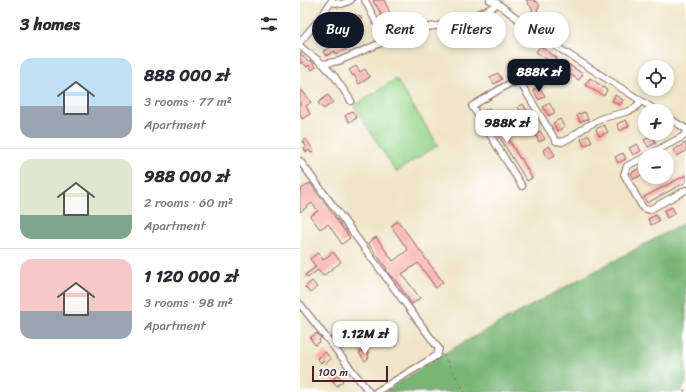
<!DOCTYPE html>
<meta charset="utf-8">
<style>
:root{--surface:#fff;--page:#f7f7f7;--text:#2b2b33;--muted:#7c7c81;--line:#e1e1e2;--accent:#111827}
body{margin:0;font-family:Sriracha,sans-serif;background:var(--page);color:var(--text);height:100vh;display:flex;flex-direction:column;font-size:15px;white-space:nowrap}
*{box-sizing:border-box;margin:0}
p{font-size:13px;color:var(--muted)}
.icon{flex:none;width:22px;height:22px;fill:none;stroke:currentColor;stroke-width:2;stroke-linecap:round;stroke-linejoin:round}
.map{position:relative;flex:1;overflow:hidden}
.drawer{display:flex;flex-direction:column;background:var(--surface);width:300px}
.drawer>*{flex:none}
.guide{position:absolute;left:12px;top:12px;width:314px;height:36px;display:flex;gap:8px}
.fabs{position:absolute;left:338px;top:60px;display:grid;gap:8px}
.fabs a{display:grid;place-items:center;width:36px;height:36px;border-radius:50%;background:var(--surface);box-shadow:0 2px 6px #0003;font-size:20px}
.scale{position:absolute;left:12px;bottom:10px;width:76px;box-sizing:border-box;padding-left:4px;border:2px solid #4a1f2b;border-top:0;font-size:11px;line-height:14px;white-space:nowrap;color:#4a1f2b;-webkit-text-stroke:3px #fff;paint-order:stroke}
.price{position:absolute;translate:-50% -34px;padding:0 9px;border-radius:8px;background:#fff;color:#222;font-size:13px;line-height:26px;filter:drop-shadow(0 1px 2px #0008)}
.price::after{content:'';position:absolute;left:50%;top:24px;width:12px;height:9px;margin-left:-6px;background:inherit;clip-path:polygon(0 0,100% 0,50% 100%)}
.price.active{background:var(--accent);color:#fff}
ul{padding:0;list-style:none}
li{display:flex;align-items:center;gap:12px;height:100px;padding:0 20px}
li+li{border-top:1px solid var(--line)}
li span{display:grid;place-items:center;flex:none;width:112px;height:80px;border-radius:12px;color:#555}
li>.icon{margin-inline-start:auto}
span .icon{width:48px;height:48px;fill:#fffc;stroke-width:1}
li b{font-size:17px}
h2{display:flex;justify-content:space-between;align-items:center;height:48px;padding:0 20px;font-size:17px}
.pill{padding:0 14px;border-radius:18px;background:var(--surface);box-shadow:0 2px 6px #0003;font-size:14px;line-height:36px}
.pill.active{background:var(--accent);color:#fff}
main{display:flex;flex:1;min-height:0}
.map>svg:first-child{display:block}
.green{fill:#97d58a;stroke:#707a5a}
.forest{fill:#79b676;stroke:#626a50}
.building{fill:#f9aba6}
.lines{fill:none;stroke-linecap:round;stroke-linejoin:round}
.minor-casing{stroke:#846462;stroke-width:8}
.path{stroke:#846462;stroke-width:1;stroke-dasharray:3 3;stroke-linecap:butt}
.minor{stroke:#fff;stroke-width:6}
</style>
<main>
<section class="drawer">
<h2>3 homes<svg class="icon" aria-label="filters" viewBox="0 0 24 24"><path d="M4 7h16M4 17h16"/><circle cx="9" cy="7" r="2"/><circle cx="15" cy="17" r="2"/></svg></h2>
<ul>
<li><span style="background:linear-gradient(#bfe0f5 60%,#9aa5b1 0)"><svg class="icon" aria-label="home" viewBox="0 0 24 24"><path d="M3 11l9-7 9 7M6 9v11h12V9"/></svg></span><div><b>888 000 zł</b><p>3 rooms · 77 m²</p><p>Apartment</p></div></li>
<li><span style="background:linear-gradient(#dfe7d0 70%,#7fa58c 0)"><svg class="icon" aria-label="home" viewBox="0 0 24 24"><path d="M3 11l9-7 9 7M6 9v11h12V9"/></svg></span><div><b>988 000 zł</b><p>2 rooms · 60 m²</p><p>Apartment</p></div></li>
<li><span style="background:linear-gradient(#f6c9c9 65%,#9aa5b1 0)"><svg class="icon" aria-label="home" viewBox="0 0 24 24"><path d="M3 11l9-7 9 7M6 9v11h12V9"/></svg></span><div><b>1 120 000 zł</b><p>3 rooms · 98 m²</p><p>Apartment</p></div></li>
</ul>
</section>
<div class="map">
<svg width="386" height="392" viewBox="0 0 386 392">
<rect width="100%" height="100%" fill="#fff"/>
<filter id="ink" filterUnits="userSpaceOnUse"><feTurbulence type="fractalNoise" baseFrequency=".025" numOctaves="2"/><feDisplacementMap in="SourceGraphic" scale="8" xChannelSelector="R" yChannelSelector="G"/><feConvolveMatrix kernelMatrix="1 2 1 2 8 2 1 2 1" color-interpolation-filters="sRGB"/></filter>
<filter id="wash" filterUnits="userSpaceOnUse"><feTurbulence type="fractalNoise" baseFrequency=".012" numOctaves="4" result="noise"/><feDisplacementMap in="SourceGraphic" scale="16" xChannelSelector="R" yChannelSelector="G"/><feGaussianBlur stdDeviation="0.9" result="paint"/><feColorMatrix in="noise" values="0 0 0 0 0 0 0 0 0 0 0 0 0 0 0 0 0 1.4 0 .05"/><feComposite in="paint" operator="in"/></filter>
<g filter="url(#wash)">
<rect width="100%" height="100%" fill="#efe5c8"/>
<!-- green -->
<path class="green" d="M96,79L138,145L96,172L54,106Z"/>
<!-- forest -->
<path class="forest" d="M386,222V384L384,386L381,392H85L141,355L254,293Z"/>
<g id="blocks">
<!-- building -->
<path class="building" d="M73,0H84L93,19L86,23L82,19L81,16H82L76,5H75Z
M226,0H234L235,2L236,1L240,6L237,9L238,11L233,15L230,12L233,10Z
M55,14L56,17L59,15L62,19L47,29L45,24L53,19L51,16Z
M173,22L177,32L180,31L182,37L168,41L163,25Z
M21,33L24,38L26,37L28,40L22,44L16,36Z
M46,40L49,48L36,54L35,51L26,56L23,51L42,43L41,42Z
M240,46L257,58L254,64L236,52Z
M0,53L8,62L10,60L16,67L12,70L9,65L7,67L2,62L0,64Z
M265,62L283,74L279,80L261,69Z
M56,66L60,72L65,69L70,77L59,84L54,75L53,76L49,70Z
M231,72L235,79L229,83L224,76Z
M198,73L202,79L194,84L190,77Z
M290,78L307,90L304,96L285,85Z
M239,87L245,96L239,100L233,90Z
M0,88L11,102L6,106L10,114L2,119L0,115Z
M28,95L33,102L24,109L18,103Z
M315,95L323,100L320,105L312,101Z
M249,103L255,112L249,116L243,107Z
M223,104L228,112L223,115L218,107Z
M189,108L197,121L198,120L209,140L220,159L221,158L232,178L227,181L183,111Z
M52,111L57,118L49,122L45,116Z
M285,112L288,119L280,122L277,115Z
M260,119L264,127L258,131L253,123Z
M326,120L329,126L320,131L317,124Z
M304,125L308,132L299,136L296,129Z
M240,131L245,139L239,142L235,134Z
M289,135L292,142L284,146L281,139Z
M352,136L356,143L348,147L344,140Z
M6,139L14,151L11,153L9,150L6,152L4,148L6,146L3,141Z
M386,143V151L377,156L373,150Z
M337,144L341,151L333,155L329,148Z
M249,146L255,155L249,159L243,150Z
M323,153L326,159L318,163L315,157Z
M345,165V173L334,179L331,173Z
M386,175V182L347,203L344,197Z
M10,183L50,238L42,244L28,224L20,229L10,216L18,211L12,203L0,212V190Z
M372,207L375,213L367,218L364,211Z
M356,215L359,221L351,225L348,219Z
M98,221L143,282L136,288L118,263L102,274L120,298L112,304L93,277L92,278L86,270L87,269L68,243L76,237L93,261L108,250L91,226Z
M33,252L41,262L23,276L18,270L7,278L5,275L16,267L10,259L18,253L23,260Z
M12,281L17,287L10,293L5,287Z
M17,333L21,338L19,340L20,342L15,345L10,338Z
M63,350L65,351L66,350L69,354L68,355L69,357L65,361L59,353Z
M25,352L31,359L25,364L23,361L21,363L17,358Z
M38,375L43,381L37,386L33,381L35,379L34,378Z"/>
</g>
</g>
<g filter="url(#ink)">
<use href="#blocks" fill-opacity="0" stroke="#846462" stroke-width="1"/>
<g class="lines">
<!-- minor casing -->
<g class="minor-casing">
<path id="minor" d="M65,0L76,22
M190,0L197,3L243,38L357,111
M31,2L42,4L51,0
M0,42L22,16L32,0
M0,46L7,52L23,64L39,61L88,40L128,27L143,25L185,11L193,7L197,3
M23,64L35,77L51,101
M367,117L386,129
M348,155L384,136L386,132
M345,157L327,166L324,174L343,208L349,210L386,190
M0,161L139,349L137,355L131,359L76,392
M222,186L172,106L212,82L221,84L256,141L262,142L270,138L287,126L303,118L326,112L334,109L341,101
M0,304L69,392"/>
</g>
<!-- path -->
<path class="path" d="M143,355L165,392
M384,392L386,387"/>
<!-- minor -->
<use href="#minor" class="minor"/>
</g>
</g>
</svg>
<div class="fabs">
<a><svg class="icon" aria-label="locate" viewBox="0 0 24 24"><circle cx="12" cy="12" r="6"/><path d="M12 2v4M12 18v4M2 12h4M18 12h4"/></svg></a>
<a>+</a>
<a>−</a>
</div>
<div class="scale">100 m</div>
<b class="price active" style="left:239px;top:93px">888K zł</b>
<b class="price" style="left:207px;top:144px">988K zł</b>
<b class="price" style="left:65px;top:355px">1.12M zł</b>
<div class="guide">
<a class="pill active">Buy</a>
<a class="pill">Rent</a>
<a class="pill">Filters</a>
<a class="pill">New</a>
</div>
</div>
</main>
